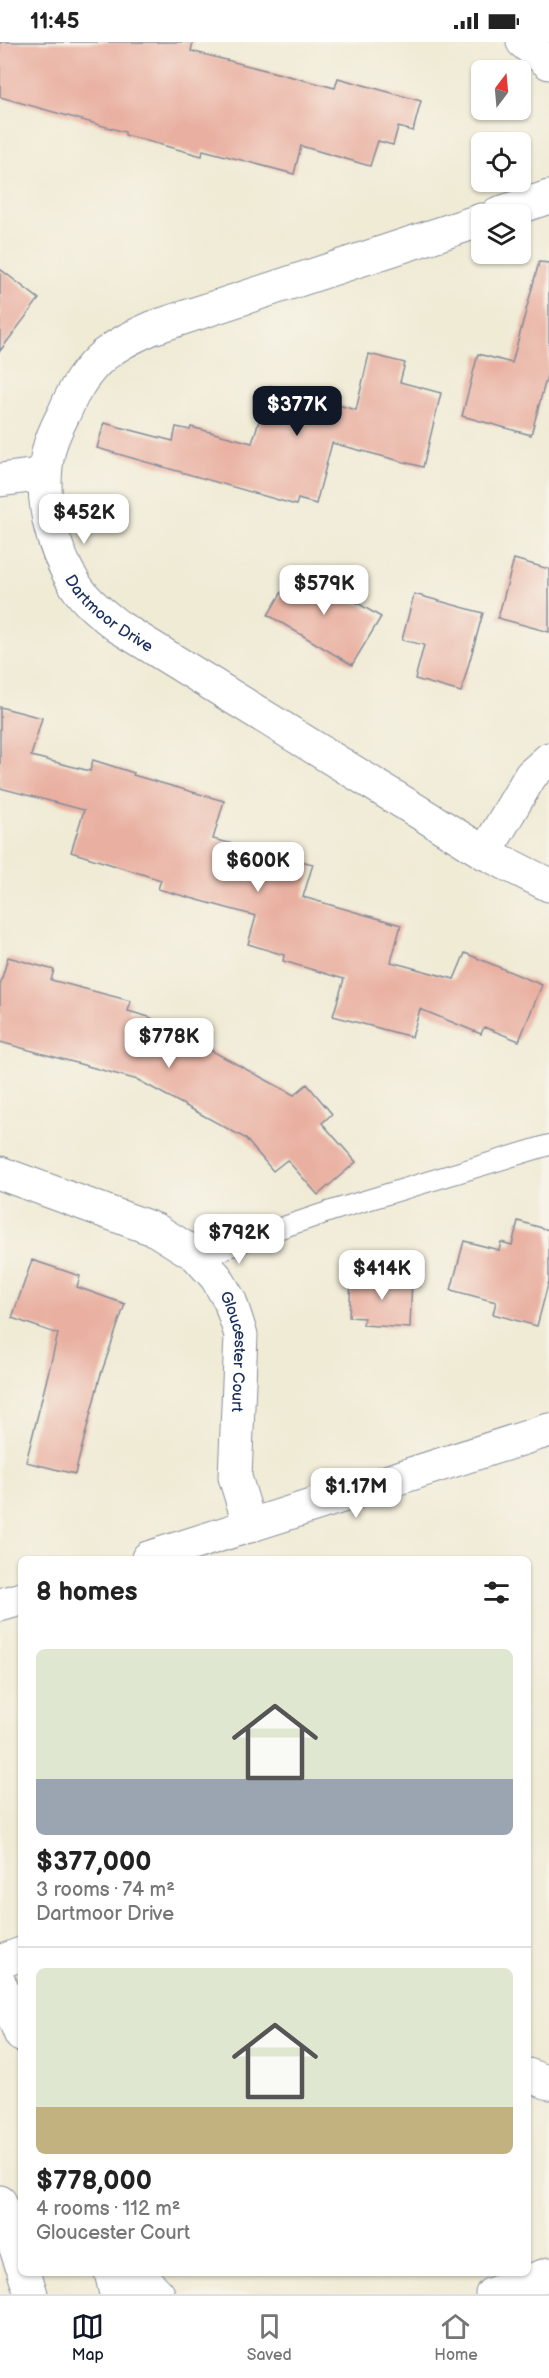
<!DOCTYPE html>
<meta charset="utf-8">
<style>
:root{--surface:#fff;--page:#f6f6f6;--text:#222;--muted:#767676;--line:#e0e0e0;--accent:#111827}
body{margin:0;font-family:"Balsamiq Sans",sans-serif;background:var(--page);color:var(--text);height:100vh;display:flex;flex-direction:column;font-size:22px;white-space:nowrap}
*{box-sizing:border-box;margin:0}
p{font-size:20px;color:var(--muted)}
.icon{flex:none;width:33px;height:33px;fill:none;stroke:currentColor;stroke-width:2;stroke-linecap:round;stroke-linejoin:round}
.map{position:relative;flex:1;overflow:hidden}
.drawer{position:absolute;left:18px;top:1514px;width:513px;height:720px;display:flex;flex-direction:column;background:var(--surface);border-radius:9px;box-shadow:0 2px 4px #0004}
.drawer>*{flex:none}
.needle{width:39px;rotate:16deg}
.fabs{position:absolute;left:471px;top:18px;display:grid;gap:12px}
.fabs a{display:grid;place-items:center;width:60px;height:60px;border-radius:9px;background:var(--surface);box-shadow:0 2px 4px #0004;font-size:30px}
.price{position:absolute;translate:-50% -51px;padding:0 14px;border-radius:12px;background:#fff;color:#222;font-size:20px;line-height:39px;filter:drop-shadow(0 2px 3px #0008)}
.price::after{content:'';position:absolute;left:50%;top:36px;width:18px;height:14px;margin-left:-9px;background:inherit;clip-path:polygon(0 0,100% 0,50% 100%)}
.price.selected{background:var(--accent);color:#fff}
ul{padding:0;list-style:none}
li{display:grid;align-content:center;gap:12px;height:318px;padding:0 18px}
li+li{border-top:2px solid var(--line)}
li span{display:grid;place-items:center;height:186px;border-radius:9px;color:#555}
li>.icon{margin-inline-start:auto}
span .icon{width:108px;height:108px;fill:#fffc;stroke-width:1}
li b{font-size:26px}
h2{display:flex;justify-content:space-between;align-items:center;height:72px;padding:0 18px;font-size:26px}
.status{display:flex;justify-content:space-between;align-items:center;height:42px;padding:0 30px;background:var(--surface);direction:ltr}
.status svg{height:16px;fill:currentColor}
.menu{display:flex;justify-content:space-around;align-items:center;height:84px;border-top:2px solid var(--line);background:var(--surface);font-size:16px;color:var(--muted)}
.menu a{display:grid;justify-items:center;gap:3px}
.menu .selected{color:var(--accent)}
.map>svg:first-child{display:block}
.building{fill:#e9b0a1}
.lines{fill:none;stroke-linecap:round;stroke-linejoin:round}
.lane-casing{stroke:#868d9a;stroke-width:22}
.street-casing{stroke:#868d9a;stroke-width:35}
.secondary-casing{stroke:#868d9a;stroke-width:35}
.primary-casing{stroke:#868d9a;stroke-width:35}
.lane{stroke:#fff;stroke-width:20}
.street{stroke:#fff;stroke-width:33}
.secondary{stroke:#fff;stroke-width:33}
.primary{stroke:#fff;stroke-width:33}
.labels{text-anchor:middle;stroke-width:6;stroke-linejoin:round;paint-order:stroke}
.street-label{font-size:16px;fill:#1b2f5e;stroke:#f7f3e8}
</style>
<div class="status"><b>11:45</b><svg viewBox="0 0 49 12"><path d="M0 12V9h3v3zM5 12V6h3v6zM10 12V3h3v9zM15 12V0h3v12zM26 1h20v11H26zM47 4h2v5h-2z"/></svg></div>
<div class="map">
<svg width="549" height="2252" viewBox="0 0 549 2252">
<rect width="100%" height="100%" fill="#f7f3e8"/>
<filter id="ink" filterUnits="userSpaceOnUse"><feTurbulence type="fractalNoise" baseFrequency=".0167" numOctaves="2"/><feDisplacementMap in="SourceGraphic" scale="12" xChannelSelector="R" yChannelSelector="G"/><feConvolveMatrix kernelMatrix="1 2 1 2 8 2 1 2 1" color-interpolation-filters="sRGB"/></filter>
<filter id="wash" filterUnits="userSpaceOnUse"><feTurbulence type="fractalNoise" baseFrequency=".008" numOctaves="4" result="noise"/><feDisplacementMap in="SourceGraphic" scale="24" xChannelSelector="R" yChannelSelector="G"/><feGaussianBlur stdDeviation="1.35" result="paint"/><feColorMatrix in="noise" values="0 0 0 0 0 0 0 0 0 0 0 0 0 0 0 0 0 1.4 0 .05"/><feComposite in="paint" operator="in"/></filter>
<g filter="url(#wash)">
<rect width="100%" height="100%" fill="#f0ebd5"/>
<g id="blocks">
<!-- building -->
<path class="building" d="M0,0H193L191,9L335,46L338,36L421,59L413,89L398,85L393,103L378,99L370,124L301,104L294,132L203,108L202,114L125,93V90L0,55Z
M539,220L549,221V326L531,393L462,374L478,312L512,321Z
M0,227L39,257L0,309Z
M369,312L405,321L400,340L441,351L423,425L332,401L316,462L298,457L296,463L97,406L104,381L173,399L176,385L190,388L191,385L252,401L270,344L356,368Z
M514,517L549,527V590L498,576Z
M297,525L381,575L352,623L268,573Z
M414,552L483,571L461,650L415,637L424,603L402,598Z
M0,665L42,676L31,714L90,729L93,718L134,731L133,733L224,759L213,797L313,822L303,855L401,883L391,920L454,937L465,911L542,943L519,999L484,985L481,992L420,967L412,995L333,974L344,937L283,919L284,913L248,902L256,874L158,847L161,838L71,810L84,768L0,746Z
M8,915L54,928L51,938L131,959L128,969L149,975L294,1053L307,1042L332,1072L322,1081L356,1120L318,1153L287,1118L273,1129L245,1096L138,1038L0,1000V943Z
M518,1179L549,1188V1239L537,1284L493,1272L496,1260L451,1248L464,1199L499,1208L501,1200L512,1203Z
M32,1218L80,1234L77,1245L125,1262L100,1335L75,1432L26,1420L58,1292L12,1276Z
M381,1234L412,1236L410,1286L363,1283L364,1276L349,1275L351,1238L366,1239V1236H381Z"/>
</g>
</g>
<g filter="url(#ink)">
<use href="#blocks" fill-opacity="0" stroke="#868d9a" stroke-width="1.5"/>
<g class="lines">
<!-- lane casing -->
<g class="lane-casing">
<path id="lane" d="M200,1217L254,1195L331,1169L549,1103"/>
</g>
<!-- street casing -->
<g class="street-casing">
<g id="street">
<path d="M523,0L549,21"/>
<path d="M497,172L549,155"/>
<path id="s1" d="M482,178L152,286C134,294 119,301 104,313C87,327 73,349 65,369C59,381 52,394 49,407C38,453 51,505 76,544C87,561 104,573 119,585L485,811L549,843"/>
<path d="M0,438L45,432"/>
<path d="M485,811L531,733L549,717"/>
<path id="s2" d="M0,1131L156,1188L196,1213L216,1235L230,1259L241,1293L235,1435L250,1484"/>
<path d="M0,1920L21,1912"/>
<path d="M528,2033L549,2041"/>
</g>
</g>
<!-- secondary casing -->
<g class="secondary-casing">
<path id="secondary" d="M148,1516L549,1388
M0,1563L21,1557
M0,1942L21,1993
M0,2160L21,2221
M24,2230L31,2252
M111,2230L116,2252"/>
</g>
<!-- primary casing -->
<g class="primary-casing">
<path id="primary" d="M136,2230L158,2252
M492,2252L549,2232"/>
</g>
<!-- lane -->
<use href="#lane" class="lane"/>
<!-- street -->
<use href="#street" class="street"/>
<!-- secondary -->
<use href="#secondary" class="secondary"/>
<!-- primary -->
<use href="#primary" class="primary"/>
</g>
</g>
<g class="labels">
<!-- street labels -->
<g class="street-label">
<text dy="6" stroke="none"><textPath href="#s1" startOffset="699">Dartmoor Drive</textPath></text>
<text dy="6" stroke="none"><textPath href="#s2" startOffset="322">Gloucester Court</textPath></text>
</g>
</g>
</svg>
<div class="fabs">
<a><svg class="needle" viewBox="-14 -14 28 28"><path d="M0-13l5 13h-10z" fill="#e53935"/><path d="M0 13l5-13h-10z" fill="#767676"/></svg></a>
<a><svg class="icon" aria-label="locate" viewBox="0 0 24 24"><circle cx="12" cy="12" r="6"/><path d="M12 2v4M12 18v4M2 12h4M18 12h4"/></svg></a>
<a><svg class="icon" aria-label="layers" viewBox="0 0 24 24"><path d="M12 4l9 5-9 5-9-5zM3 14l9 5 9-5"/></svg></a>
</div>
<b class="price selected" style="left:297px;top:395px">$377K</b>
<b class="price" style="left:84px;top:503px">$452K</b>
<b class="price" style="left:324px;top:574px">$579K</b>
<b class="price" style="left:258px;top:851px">$600K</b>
<b class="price" style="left:169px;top:1027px">$778K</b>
<b class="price" style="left:239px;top:1223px">$792K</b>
<b class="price" style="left:382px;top:1259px">$414K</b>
<b class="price" style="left:356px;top:1477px">$1.17M</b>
<section class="drawer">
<h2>8 homes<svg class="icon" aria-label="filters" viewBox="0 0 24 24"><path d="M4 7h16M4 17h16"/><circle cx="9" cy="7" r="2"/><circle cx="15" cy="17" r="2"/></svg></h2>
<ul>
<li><span style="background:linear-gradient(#dfe7d0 70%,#9aa5b1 0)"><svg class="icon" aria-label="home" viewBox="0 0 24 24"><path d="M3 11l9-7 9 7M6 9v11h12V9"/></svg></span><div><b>$377,000</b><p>3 rooms · 74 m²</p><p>Dartmoor Drive</p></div></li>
<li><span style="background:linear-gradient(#dfe7d0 75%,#c2b280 0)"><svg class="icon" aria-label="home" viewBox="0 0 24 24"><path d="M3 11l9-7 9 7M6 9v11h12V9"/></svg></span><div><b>$778,000</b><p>4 rooms · 112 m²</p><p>Gloucester Court</p></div></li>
</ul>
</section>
</div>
<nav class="menu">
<a class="selected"><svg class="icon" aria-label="map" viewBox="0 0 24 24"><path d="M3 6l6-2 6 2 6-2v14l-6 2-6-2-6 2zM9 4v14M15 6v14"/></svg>Map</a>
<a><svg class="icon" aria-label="saved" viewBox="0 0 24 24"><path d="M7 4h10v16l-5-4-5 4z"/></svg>Saved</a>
<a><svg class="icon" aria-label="home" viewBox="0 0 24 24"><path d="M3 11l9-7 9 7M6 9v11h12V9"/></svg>Home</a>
</nav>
